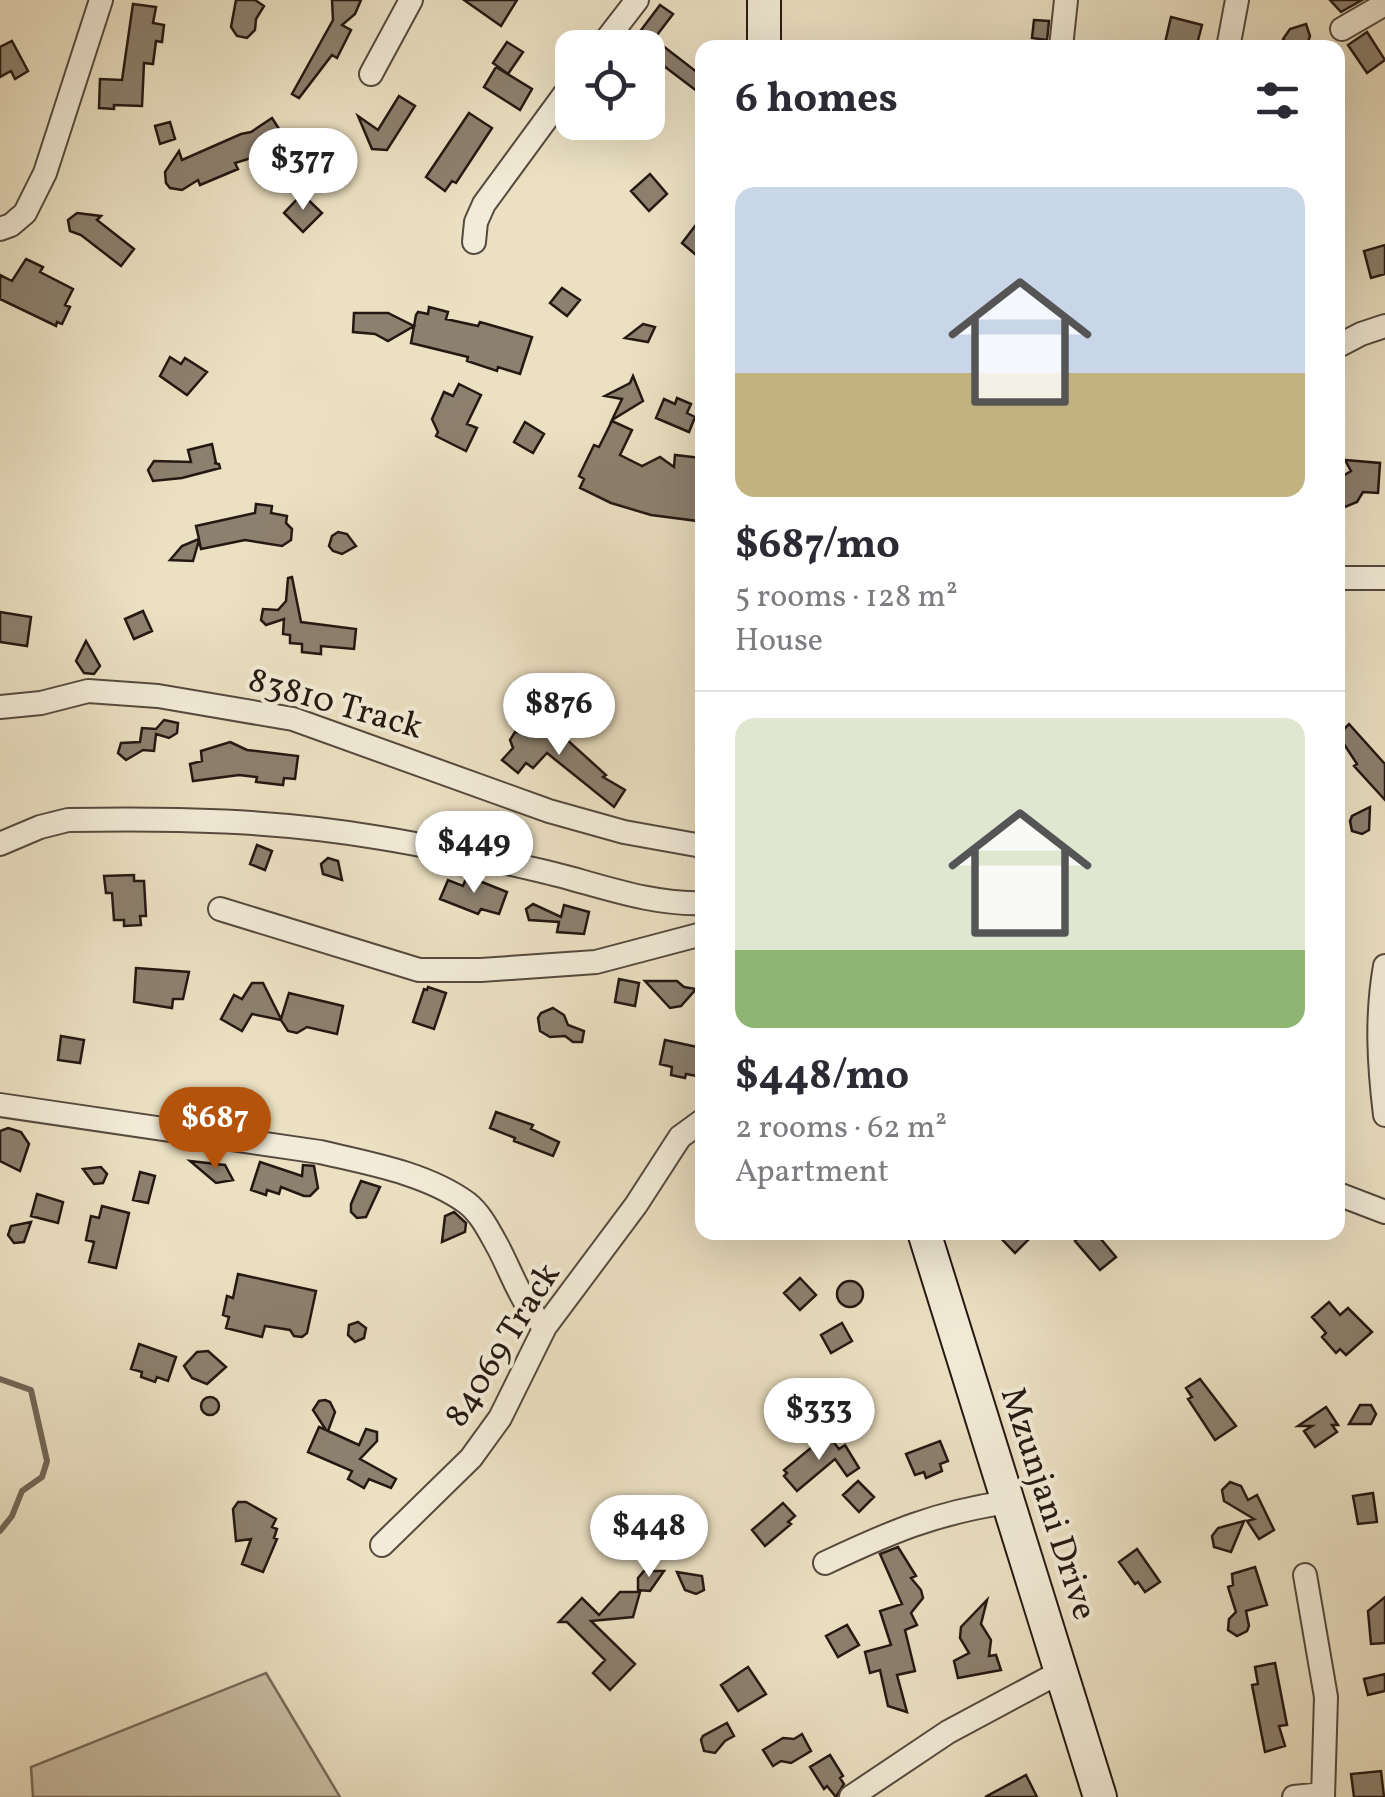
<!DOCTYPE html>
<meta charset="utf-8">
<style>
:root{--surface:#fff;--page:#f7f7f7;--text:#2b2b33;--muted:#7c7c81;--line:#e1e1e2;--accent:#b45309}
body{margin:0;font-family:Vollkorn,serif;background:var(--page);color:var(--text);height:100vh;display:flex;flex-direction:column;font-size:38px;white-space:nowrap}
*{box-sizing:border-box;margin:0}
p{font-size:32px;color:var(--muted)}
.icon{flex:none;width:55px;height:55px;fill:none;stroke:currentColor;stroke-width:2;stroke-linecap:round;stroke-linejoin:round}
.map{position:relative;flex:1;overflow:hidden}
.panel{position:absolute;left:695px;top:40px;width:650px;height:1200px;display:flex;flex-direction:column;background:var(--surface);border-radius:20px;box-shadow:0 10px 40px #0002}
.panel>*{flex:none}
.fabs{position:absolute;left:555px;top:30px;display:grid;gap:20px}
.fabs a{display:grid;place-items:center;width:110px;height:110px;border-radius:20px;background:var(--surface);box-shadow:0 10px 40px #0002;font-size:50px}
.price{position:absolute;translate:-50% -85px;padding:0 22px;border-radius:35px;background:#fff;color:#222;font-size:32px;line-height:65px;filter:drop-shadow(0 2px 5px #0008)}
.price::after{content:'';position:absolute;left:50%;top:60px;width:30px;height:22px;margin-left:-15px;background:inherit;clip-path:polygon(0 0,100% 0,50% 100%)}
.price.current{background:var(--accent);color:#fff}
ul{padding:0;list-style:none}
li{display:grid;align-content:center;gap:20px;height:530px;padding:0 40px}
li+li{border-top:2px solid var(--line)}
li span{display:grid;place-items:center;height:310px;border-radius:20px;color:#555}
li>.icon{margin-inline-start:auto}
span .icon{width:180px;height:180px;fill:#fffc;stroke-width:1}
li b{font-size:42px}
h2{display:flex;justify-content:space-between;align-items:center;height:120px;padding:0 40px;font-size:42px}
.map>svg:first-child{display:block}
.green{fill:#c9bea4;stroke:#776b5b;stroke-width:2.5}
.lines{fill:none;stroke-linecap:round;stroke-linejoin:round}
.stream{stroke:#746758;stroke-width:6}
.building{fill:#8c806e;stroke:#251812;stroke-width:2.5}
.street-casing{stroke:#564a3e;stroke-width:26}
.secondary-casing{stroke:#251812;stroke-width:36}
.street{stroke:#f2ebd7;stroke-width:22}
.secondary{stroke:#f2ebd7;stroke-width:32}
.labels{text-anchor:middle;stroke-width:8;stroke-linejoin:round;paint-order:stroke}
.street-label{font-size:35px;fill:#251812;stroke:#f2ebd7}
</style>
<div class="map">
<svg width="1385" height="1797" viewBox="0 0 1385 1797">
<rect width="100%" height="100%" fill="#ebe0c2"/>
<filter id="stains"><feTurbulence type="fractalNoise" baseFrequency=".002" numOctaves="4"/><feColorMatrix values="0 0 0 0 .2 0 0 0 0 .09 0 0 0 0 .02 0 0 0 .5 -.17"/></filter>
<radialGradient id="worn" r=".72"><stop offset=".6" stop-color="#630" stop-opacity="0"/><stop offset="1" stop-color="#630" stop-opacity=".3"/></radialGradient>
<!-- green -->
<path class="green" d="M266,1673L340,1797H33L31,1767Z"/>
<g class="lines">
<!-- stream -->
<path class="stream" d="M0,1379L31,1390L47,1461L42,1477L22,1491L12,1516L0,1531"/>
</g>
<!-- building -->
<path class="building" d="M236,0H255L264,6L256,19L255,30L247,38L237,36L231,27Z
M332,0H361L355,14L342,25L351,30L337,58L332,55L299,98L292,94L333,20Z
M464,0H517L501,26Z
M1330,0H1362L1341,12Z
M133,4L156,7L153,23L164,25L162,42L156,41L153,64L144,63L142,106L114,105V109L99,108L100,79L122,80Z
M660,5L673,14L654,39L702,76V95L648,54V48H639L632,42Z
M1171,17L1202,25L1196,48L1165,43Z
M1034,20L1049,21L1047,40L1032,38Z
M1306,24L1310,36L1306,48H1292L1283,39L1290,29Z
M1367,32L1385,60L1367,73L1348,45Z
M12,41L28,71L15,79L11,71L0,77V47Z
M507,42L523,52L508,74L493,63Z
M496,67L532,89L520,110L484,87Z
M399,96L415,106L387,150L372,149L358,116L378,130Z
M469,113L492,128L456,183L452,181L445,191L426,177Z
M272,118L281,132L262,146L255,157L235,163L238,169L200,185L198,180L182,190L170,188L166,183L165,172L179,151L182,160L241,134L251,132Z
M170,122L175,139L160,144L155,126Z
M650,174L667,194L649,211L631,191Z
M302,194L322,213L303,232L284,213Z
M77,213L101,216L97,220L134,249L121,266L81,235L70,231L68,220Z
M702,217V260L682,243Z
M1385,245V274L1371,278L1364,251Z
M26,259L43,267L40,272L73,289L65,305L70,307L62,324L57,322L56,326L0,299V275L12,281Z
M562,288L580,300L567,316L550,303Z
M429,307L448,312L446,319L478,326L480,322L532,337L520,374L498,367L497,371L467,361L468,357L411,343L416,315L418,312L428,314Z
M354,313H388L414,326L388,341L375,334L353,332Z
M643,324L655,327L648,342L625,338Z
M170,357L181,364L185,358L207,372L187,395L160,376Z
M633,376L643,401L612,420L622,399L605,396L630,383Z
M459,384L481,395L467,424L477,428L466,451L436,436L438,432L432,419L444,392L453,396Z
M677,398L691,404L687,413L695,417L689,432L656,418L664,399L675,404Z
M612,421L632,430L620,455L642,466L660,457L674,467L675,455L702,458V505L698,521L651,515L611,503L580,488L584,479L579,476L594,445L599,447Z
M525,422L544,434L533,453L514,442Z
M212,444L216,463H214L219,464L220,468L182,478L153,481L148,470L154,461L191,462L188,450Z
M1345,460L1380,463L1378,493L1363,492L1357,502L1345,507L1338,504V479L1351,471Z
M256,504L272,506L271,513L287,516L286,523L292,529L291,540L282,546L245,540L201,549L199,540L193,561L170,560L182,546L199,539L196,526L255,513Z
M338,532L347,534L356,546L342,554L333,551L329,546L332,536Z
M292,577L301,622L356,629L354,649L321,646V654L302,652V644L290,643V635L283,634L284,619L266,625L261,620L263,609L278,610L286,601L288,578Z
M143,611L152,631L134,639L125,619Z
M0,612L31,617L27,646L0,642Z
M86,641L100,666L94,674L84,673L76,661Z
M557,718L566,722L565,738L606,775L603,777L625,790L614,807L547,753L533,768L526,763L518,773L502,760L513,748L510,740L515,732L524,733L533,722L543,731Z
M164,720L178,723L177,733L169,738L156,734L154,751L143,750L126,760L118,753L121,743L140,742L142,728L156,729Z
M1349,724L1385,764V800L1354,766L1357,764L1338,735Z
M230,742L247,750L298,756L295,779L284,778L283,785L256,782L257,777L239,775L193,781L190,764L202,761L201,751Z
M1370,807L1369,830L1362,834L1352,831L1350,821L1352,816Z
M257,845L272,851L265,870L250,864Z
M328,858L338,861L342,880L323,874L321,864Z
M134,875V881H144L146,916H140L141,925L124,926V920H114L112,893H106L104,876Z
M467,876L507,892L499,914L481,909L478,914L440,899L448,880L463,886Z
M533,904L561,917L564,905L589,912L584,934L557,932L559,922L529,920L526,909Z
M136,968L189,972L183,999H173L172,1008L134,1002Z
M619,979L639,983L635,1006L615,1002Z
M645,981H677L684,987L696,989L681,1006L670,1008Z
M252,983H263L281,1019L289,993L343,1006L337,1034L307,1027L297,1033L288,1031L281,1020L252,1014L242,1031L221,1019L234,995L242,999Z
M428,987L446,993L434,1029L413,1022L424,989L427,990Z
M553,1008L564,1015L568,1025L584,1031L582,1042H573L565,1036L550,1037L540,1031L538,1018L541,1013Z
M61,1036L84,1040L80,1063L58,1060Z
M665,1040L702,1048V1077L686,1074L685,1078L671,1075L672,1067L660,1064Z
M496,1112L533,1125L531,1129L559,1142L553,1156L514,1141L515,1138L490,1128Z
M8,1128L21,1132L29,1144L20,1171L0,1161V1131Z
M190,1161L225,1165L233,1180L216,1183Z
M260,1162L302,1176L303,1165L314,1166L318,1188L310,1196H304L281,1187L279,1194L267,1190L266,1195L251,1190Z
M101,1167L107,1174L103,1183L94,1184L83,1169Z
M140,1172L155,1176L148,1203L133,1200Z
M361,1181L380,1187L366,1217L357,1218L351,1212V1204Z
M37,1194L63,1202L58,1223L31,1216Z
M102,1206L129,1213L116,1268L89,1262L94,1242L86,1240L91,1216L99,1218Z
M454,1212L466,1223L465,1232L442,1242L445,1216Z
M31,1222L24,1242L14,1243L8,1235L11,1226Z
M995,1232H1036L1015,1253Z
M1085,1232H1095L1116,1257L1100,1270L1075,1241Z
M238,1274L316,1291L307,1333L302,1337L294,1336L290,1330L265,1326L262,1337L226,1328L229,1317L223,1315L227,1296L233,1298Z
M800,1278L816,1295L800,1310L784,1293Z
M837 1294a13 13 0 1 1 26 0a13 13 0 1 1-26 0Z
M1329,1302L1340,1315L1348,1308L1372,1332L1346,1355L1340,1349L1336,1353L1322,1337L1326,1333L1312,1317Z
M358,1322L366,1328L364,1338L355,1342L348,1335L349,1325Z
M842,1323L852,1341L831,1353L821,1335Z
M139,1344L176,1357L168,1381L157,1377L155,1382L141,1377L142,1372L131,1369Z
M208,1351L226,1367L207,1384L192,1378L184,1366L197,1352Z
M1200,1379L1236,1426L1215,1440L1188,1399L1192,1397L1186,1388Z
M201 1406a9 9 0 1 1 18 0a9 9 0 1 1-18 0Z
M325,1400L330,1402L335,1412L328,1431L359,1445L366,1429L377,1432V1441L360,1459L396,1479L391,1488L369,1479L364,1488L348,1479L352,1471L308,1452L319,1427L326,1430L313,1410L319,1401Z
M1360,1405H1371L1376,1414L1371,1424H1349Z
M1326,1407L1338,1425H1332L1337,1432L1315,1447L1304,1431L1312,1426H1298Z
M831,1439L839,1449L845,1445L859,1468L847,1476L835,1459L797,1491L784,1476L787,1473L784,1470L812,1447Z
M940,1441L948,1461L940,1464L942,1471L926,1478L924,1472L915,1475L906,1454Z
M858,1481L874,1497L859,1512L843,1495Z
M1230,1482L1241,1486L1248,1500L1257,1495L1274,1530L1259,1539L1247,1521L1254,1519L1224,1501L1222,1490Z
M1373,1493L1377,1522L1358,1524L1353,1496Z
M238,1502H246L276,1519L272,1527L277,1529L274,1538L277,1539L263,1572L242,1564L251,1539L236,1541L233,1509Z
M783,1503L795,1516L788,1522L791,1524L765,1546L752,1530Z
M1244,1521L1231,1552L1214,1547L1212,1536L1218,1528Z
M898,1547L916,1576L911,1578L921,1590L923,1598L911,1613L917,1625L905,1630L915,1671L897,1675L907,1712L888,1706L880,1670L870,1673L865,1652L891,1645L880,1611L902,1604L880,1554Z
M1137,1549L1160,1582L1145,1592L1138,1582L1135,1584L1119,1562Z
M1255,1567L1267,1605L1246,1611L1249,1626L1247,1631L1237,1636L1228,1630L1229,1619L1236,1612L1228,1587L1233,1585L1232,1574Z
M644,1571H664L650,1591L638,1590V1578Z
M677,1572L702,1576L704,1590L696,1594L685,1590Z
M620,1592H640L633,1617L591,1621L635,1664L610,1690L593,1673L605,1660L567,1622H559L582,1598L599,1615Z
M1385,1597V1643L1371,1644L1368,1611Z
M987,1600L981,1624L991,1640L989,1656L996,1655L1001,1670L958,1678L954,1661L969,1653L960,1638L961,1627Z
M847,1625L859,1645L838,1657L826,1636Z
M1275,1663L1287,1725L1279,1726L1285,1746L1265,1752L1252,1685L1258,1684L1255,1667Z
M748,1667L766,1694L738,1711L721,1685Z
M1385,1674V1691L1368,1695L1364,1679Z
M727,1723L734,1736L725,1741L715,1753L704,1751L701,1740L703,1736Z
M802,1734L811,1751L791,1763L781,1761L773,1766L763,1750L783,1738L794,1739Z
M830,1755L843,1776L840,1778L844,1784L836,1797L827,1786L824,1789L810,1767Z
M1381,1771L1384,1797H1354L1351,1774Z
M1026,1775L1037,1797H985Z"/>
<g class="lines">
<!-- street casing -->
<g class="street-casing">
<path id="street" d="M1342,29L1385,4
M1061,47L1066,0
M600,48L637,0
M1228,48L1237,0
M371,74L411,0
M0,229L11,225L25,213L45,173L101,0
M474,242L476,222L484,204L572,84
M1338,346L1361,334L1385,326
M1338,578H1385
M0,707L41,703L88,691L158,696L293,719L549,811L624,832L702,846
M0,844L40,827L68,820C172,818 278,820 381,838C436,847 491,859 546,872C597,884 649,905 702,903
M220,909L419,970H481L596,962L702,934
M1385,966C1376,1017 1379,1065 1385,1115
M0,1105L320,1152C367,1163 426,1173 467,1203C481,1214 489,1231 498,1247C513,1275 521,1304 545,1327
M1338,1194L1385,1212
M382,1545L471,1458L500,1418L545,1327L636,1205L680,1137L702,1121
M825,1563C891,1532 934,1513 1008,1502
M1305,1575L1326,1697L1323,1797
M851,1797L948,1732L1062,1671
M1294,1797L1323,1794"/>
</g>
<!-- secondary casing -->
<g class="secondary-casing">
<path id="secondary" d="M764,48V0
M924,1232L1100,1797"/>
</g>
<!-- street -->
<use href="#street" class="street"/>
<!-- secondary -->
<use href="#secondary" class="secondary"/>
</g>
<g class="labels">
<!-- street labels -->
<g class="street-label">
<text transform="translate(336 702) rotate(16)" y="12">83810 Track</text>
<text transform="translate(501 1344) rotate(-58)" y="12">84069 Track</text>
<text transform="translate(1050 1503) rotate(72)" y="12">Mzunjani Drive</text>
</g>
</g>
<rect width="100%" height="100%" filter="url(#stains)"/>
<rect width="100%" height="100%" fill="url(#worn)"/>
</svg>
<div class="fabs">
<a><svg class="icon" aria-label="locate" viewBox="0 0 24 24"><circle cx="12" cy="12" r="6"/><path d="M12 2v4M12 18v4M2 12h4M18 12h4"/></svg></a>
</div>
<b class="price" style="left:303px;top:213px">$377</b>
<b class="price" style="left:559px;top:758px">$876</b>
<b class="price" style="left:474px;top:896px">$449</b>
<b class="price current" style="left:215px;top:1172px">$687</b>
<b class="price" style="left:819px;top:1463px">$333</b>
<b class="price" style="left:649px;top:1580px">$448</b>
<section class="panel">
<h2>6 homes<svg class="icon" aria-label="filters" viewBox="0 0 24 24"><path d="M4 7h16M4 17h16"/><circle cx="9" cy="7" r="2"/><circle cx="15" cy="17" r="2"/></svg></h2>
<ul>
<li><span style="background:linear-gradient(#c9d6e8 60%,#c2b280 0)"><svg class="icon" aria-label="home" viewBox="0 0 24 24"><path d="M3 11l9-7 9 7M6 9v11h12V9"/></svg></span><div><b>$687/mo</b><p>5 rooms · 128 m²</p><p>House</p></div></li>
<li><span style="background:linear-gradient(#dfe7d0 75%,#8fb573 0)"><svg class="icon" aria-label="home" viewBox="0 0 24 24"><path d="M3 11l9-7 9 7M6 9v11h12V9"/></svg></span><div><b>$448/mo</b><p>2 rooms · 62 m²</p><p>Apartment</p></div></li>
</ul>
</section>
</div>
